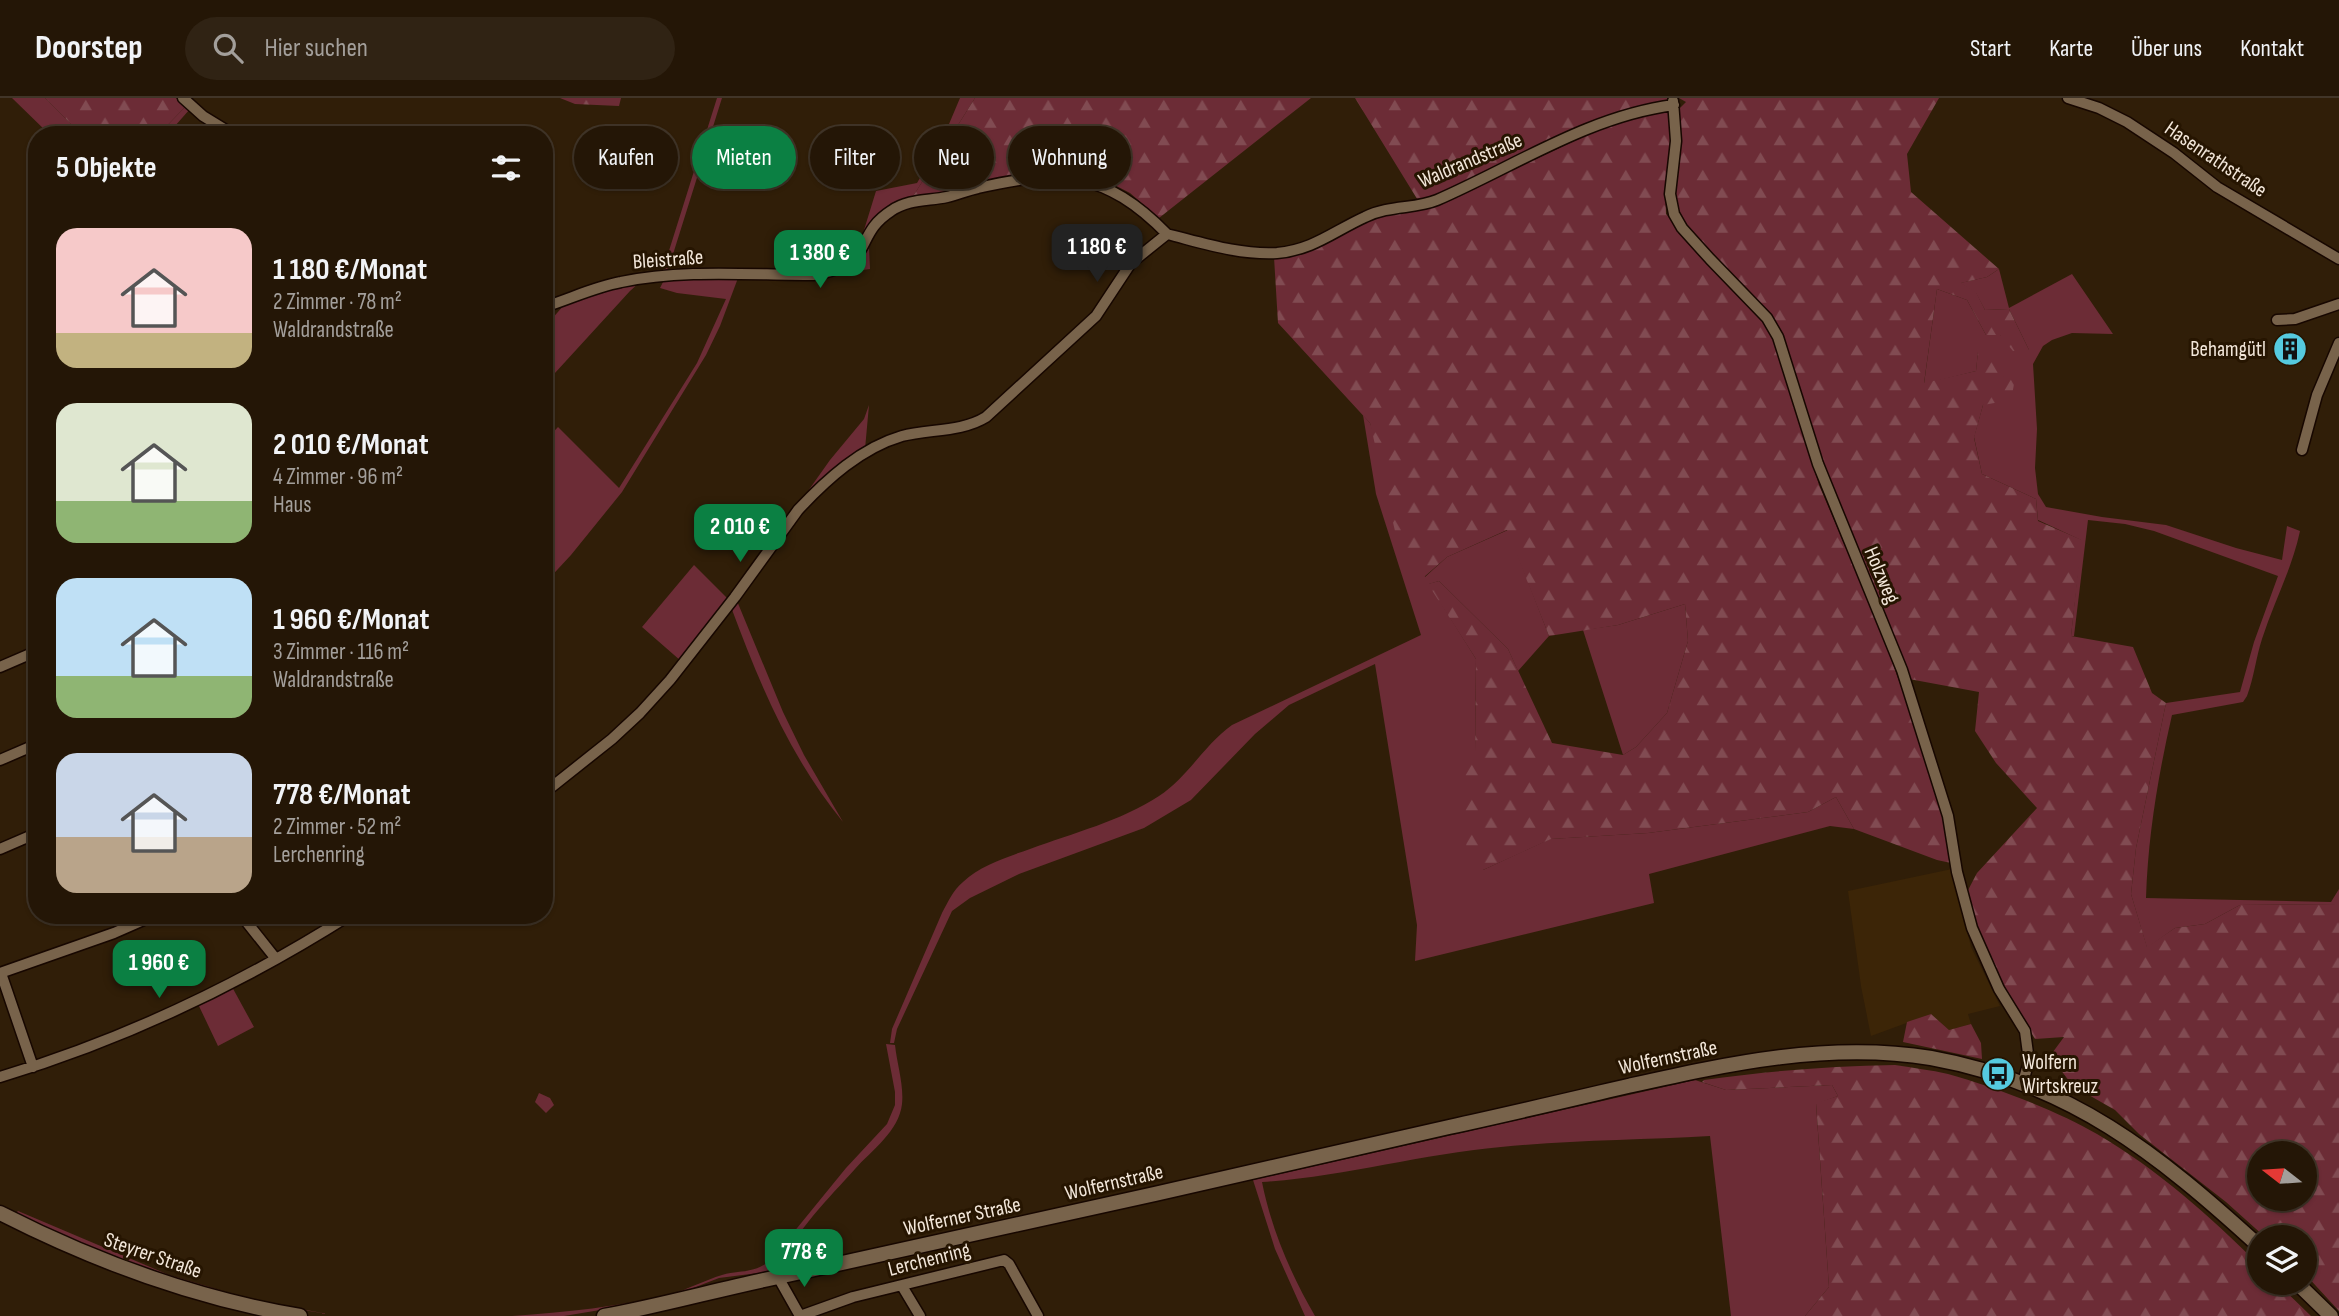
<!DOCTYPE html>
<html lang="de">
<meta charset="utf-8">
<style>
:root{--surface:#241606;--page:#302314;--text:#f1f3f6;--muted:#a39f9b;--line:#413528;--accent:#0b8043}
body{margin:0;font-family:"Sofia Sans Condensed",sans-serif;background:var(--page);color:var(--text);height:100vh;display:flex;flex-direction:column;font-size:26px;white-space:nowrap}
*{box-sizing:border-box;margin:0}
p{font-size:23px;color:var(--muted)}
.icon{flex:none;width:38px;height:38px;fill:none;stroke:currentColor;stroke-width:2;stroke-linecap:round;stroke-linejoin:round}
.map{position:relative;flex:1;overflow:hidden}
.side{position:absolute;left:28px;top:28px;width:525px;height:798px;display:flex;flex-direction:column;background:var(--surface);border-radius:28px;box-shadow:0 2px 5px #0004,0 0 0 2px var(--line)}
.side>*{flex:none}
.guide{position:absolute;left:574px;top:28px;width:665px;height:63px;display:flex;gap:14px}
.needle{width:46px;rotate:287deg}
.fabs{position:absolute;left:2247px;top:1043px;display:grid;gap:14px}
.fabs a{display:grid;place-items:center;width:70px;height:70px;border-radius:50%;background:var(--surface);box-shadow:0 2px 5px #0004,0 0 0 2px var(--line);font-size:35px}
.price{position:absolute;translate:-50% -60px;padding:0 16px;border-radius:14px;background:var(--accent);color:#fff;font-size:23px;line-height:46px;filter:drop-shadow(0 2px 4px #0008)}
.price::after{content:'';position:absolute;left:50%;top:42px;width:21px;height:16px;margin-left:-10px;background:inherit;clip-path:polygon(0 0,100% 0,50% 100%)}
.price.current{background:#222;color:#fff}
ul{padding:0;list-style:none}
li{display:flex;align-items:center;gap:21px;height:175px;padding:0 28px}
li span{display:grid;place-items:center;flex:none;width:196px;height:140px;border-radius:21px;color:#555}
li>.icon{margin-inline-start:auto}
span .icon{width:84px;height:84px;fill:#fffc;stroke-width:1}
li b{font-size:30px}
h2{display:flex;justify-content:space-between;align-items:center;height:84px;padding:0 28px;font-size:30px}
.tag{padding:0 24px;border-radius:32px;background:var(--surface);box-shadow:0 2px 5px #0004,0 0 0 2px var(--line);font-size:24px;line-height:63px}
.tag.current{background:var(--accent);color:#fff}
header{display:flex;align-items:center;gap:42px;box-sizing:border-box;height:98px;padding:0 35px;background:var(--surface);border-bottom:2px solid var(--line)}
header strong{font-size:33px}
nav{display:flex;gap:38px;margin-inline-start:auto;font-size:24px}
.search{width:490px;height:63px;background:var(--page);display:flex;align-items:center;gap:18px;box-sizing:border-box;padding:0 24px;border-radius:38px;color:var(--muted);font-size:26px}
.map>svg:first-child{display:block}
.built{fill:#3c2507}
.grass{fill:#6c2c36}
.forest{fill:url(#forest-firs);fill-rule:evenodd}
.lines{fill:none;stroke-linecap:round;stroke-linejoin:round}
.street-casing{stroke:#170700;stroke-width:13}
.secondary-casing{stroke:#170700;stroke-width:17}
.street{stroke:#78634b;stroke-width:10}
.secondary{stroke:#78634b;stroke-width:14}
.labels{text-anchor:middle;stroke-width:6;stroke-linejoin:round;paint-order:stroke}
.street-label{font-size:21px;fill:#f3e7da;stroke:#261501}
.poi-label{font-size:21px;fill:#f3e7da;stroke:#261501;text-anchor:end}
</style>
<header>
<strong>Doorstep</strong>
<div class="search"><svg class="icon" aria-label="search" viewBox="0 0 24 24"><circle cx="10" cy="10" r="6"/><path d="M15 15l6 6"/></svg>Hier suchen</div>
<nav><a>Start</a><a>Karte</a><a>Über uns</a><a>Kontakt</a></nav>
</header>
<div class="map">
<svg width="2339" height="1218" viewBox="0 0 2339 1218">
<defs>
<pattern id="forest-firs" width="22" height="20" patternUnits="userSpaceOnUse" patternTransform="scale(1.75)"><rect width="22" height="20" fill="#6c2c36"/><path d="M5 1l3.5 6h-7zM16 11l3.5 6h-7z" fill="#814b52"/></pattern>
</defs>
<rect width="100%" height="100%" fill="#301e08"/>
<!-- built -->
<path class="built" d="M1952,771L1971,849L2000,908L1968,916L1971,926L1949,932L1931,916L1871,938L1861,888L1848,793Z"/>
<!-- grass -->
<path class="grass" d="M12,0H45L82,37H50Z
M717,0H722L669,169L672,174L662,175Z
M960,0H975L912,100L907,101L850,159L860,145L876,93L917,85L941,45Z
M185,9L190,11L167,37H158Z
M871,140L869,150L870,171L835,176Z
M1999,171L2009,210L2072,176L2113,236L2072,235L2052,242L2043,248L2033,266L2037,331L2035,370L2038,396L2046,409L2102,419L2166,427L2236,450L2282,462L2287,428L2300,433C2292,471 2274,504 2262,541C2256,559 2254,580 2247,598L2243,604L2172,617C2158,678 2148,738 2146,800L2331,804L2339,791V806L2240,807L2205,826L2175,830L2147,850L2131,796L2136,750L2166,605L2240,594L2254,544L2278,478L2154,433L2125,426L2088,422L2074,538H2071L2081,442L2038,422L2036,401L1982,376L1974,339L1983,307L2004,279L1978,254L1976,273L1924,286L1937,191L1967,202L1986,237H2000L2029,252L2009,211L1985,212L1976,195L1960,185L1987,179Z
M665,180H738L720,228L706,257L622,394L571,457L544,486V344L558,329L619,390L697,265L726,201L677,195L660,190Z
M640,184L630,193L544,287V230L564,207L609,190Z
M869,307L865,351L796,410L830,362L864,321Z
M1363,317L1370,325L1425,479L1447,459L1508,432L1549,538L1518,573L1508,551L1439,483L1429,486L1476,561L1475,655L1483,772L1550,741L1648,735L1808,714L1836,699L1854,731L1830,728L1649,776L1654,805L1415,863L1417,827L1375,566L1289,607L1255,636L1191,702L1144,730L1019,776L970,800L952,813L897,931L894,945H890L892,931L942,815C948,804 953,792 963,784C981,767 1007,759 1030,751C1073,735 1121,723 1159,698C1188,679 1204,647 1232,627L1421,537L1376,396Z
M694,467L728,501L681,563L642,529Z
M737,503L783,614L804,657L843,724C790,659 760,587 731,509Z
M1685,506L1688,543L1667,615L1636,649L1623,657L1583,532L1618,527Z
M231,887L254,929L218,948L198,906Z
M886,946L895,947C897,966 904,987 902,1006C899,1033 872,1052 855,1071C829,1100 796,1132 780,1169L766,1174L719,1180L688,1192L630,1207L564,1218H512C565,1214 620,1209 671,1196C689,1191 705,1182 722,1177C742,1171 752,1177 771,1162L846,1070L887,1026L895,1007V994Z
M1695,982L1726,992L1832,987L1838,998L1816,1006L1829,1189L1805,1218H1731L1710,1038C1641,1042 1570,1042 1501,1049C1421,1056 1342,1079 1262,1084C1271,1130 1291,1177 1315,1218H1305L1275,1151L1253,1082Z
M539,995L550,1000L554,1007L546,1015L535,1004Z
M18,1113L169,1177L257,1203L328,1216C244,1203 163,1182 84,1148C61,1138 37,1129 16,1115Z"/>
<!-- forest -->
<path class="forest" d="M45,0H176L185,9L158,37H82Z
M560,0H621L619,8L575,6Z
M975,0H1311L1159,120L1130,95L1101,80L1099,83L1064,75H1047L912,100Z
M1355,0H1668L1666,5L1627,11L1587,27L1438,97L1419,104Z
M1679,0H1939L1907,56L1911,94L1999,171L1987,179L1961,185L1976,194L1985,212L2009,211L2029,252L2013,253L2000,237H1986L1967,202L1937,191L1924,285L1976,273L1978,253L2003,266L2004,279L2015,281L2011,302L1983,307L1974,340L1982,376L2036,401L2038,423L2082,442L2071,538L2133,549L2152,595L2166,605L2136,750L2131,796L2147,849L2175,830L2205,826L2240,807L2339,806V1213L2305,1176V1139H2265L2226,1104L2139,1036L2115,1012L2073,988L2050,958L2064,939L2035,941C2005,892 1983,851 1966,796L1977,775L2037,710L1996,665L1975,633L1979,594L1909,581L1852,444L1767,214L1689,131L1677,115L1675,102L1678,12L1686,4ZM2259,1055H2305V1101H2259Z
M1666,13L1671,17L1672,42L1665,87L1666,116L1701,157L1766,223L1773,239L1819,387L1880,530L1918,636L1948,737L1951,765L1937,762L1854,731L1836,699L1808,714L1648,735L1551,741L1483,772H1473L1467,758L1461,671L1475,654L1476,561L1428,486L1439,483L1508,551L1552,645L1623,657L1636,649L1667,615L1688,543L1685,506L1618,527L1549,538L1507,432L1447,459L1424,479L1395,433L1370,325L1278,225L1274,159L1366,121L1504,76L1619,22Z
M1931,916L1949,932L1971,926L1981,945L1982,961L1903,944L1907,924Z
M1895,967C1913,970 1931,972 1948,976C1992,988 2058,1013 2097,1036C2157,1071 2210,1118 2259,1167V1185H2277L2311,1218H1805L1829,1189L1816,1005L1838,998L1832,987L1726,992L1702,984L1704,982C1768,973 1831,968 1895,967Z"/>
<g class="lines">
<!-- street casing -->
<g class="street-casing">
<path id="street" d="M183,0L203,18L234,37
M2068,0L2099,10L2127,24L2174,55L2217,89L2339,161
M1673,3L1676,43L1670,96L1674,116L1682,130L1710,161L1767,220L1778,239L1818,366L1902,572L1948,718L1957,774L1972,830L1999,891L2025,933L2029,963L2023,984
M544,209C570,201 594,189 621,184C683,171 749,177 813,177C877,167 852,138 891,113C908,101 928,103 947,99C957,97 967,92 978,90C1060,71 1105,73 1167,136
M2277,222L2295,221L2339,206
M2302,352L2317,297L2339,245
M0,569L37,553
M0,662L37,646
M544,695L612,641L640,615L670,582L735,499L798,412C827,381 861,350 902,338C929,331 962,334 986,319L1096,218L1131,165L1167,136C1203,145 1239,157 1277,155C1313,152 1334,133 1365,119C1389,107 1416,111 1437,102C1515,68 1589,18 1674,7
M0,751L37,735
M241,817L276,861
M0,875L114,835L155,817
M1,875L33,969
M0,979C123,942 241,886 350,817
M778,1179L800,1218L853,1199L1004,1162L1009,1166L1038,1218
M902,1188L920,1218"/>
</g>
<!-- secondary casing -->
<g class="secondary-casing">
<path id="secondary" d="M0,1115C96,1164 194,1200 300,1218
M2297,1185L2331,1218
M604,1218C664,1207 723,1190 783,1178C1006,1130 1227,1080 1449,1029C1509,1016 1568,1002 1628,988C1727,966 1829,943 1931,960C2070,985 2158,1056 2259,1148"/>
</g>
<!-- street -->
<use href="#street" class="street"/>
<!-- secondary -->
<use href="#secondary" class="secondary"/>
</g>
<!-- icons -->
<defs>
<g id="building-disc" transform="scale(1.75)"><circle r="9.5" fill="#55cadf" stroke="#261501"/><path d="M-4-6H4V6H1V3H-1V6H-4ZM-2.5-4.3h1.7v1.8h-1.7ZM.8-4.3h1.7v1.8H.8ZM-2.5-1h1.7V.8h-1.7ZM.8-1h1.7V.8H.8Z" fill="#111"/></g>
<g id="bus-disc" transform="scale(1.75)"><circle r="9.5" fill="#55cadf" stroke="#261501"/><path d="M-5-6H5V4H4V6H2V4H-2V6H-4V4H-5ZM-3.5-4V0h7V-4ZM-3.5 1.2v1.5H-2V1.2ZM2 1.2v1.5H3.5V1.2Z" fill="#111"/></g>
</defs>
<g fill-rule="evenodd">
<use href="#building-disc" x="2290" y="251"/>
<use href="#bus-disc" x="1998" y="976"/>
</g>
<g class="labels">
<!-- street labels -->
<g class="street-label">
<text transform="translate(2216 61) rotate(34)" y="7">Hasenrathstraße</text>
<text transform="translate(1470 62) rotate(-23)" y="7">Waldrandstraße</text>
<text transform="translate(668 161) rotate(-4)" y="7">Bleistraße</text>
<text transform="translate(1882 477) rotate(67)" y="7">Holzweg</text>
<text transform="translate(1668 959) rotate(-12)" y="7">Wolfernstraße</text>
<text transform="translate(1114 1084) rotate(-13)" y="7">Wolfernstraße</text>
<text transform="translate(962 1118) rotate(-12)" y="7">Wolferner Straße</text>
<text transform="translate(153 1157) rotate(19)" y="7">Steyrer Straße</text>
<text transform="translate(929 1161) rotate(-14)" y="7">Lerchenring</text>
</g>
<!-- poi labels -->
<g class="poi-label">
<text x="2266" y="258">Behamgütl</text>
<text x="2022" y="971" text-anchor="start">Wolfern<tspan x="2022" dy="24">Wirtskreuz</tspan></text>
</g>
</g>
</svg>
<div class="fabs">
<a><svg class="needle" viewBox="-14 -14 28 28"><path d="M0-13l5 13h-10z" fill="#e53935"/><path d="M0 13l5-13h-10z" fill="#a39f9b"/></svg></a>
<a><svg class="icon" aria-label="layers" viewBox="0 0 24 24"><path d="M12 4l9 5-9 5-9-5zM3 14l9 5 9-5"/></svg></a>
</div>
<b class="price current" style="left:1097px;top:186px">1 180 €</b>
<b class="price" style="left:820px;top:192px">1 380 €</b>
<b class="price" style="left:740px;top:466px">2 010 €</b>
<b class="price" style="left:159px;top:902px">1 960 €</b>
<b class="price" style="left:804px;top:1191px">778 €</b>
<div class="guide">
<a class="tag">Kaufen</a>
<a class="tag current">Mieten</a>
<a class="tag">Filter</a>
<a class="tag">Neu</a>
<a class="tag">Wohnung</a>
</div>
<section class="side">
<h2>5 Objekte<svg class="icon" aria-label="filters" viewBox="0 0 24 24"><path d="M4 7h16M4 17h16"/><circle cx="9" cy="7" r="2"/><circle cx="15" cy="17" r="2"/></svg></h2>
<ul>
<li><span style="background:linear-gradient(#f6c9c9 75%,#c2b280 0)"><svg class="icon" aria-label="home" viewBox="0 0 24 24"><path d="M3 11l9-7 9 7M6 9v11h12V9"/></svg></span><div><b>1 180 €/Monat</b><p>2 Zimmer · 78 m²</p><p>Waldrandstraße</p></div></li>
<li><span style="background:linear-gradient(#dfe7d0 70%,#8fb573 0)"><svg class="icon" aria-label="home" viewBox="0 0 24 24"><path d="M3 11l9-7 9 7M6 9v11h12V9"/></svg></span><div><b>2 010 €/Monat</b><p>4 Zimmer · 96 m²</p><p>Haus</p></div></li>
<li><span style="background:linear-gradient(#bfe0f5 70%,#8fb573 0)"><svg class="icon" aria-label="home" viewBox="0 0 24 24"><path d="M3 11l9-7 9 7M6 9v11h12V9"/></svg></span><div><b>1 960 €/Monat</b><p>3 Zimmer · 116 m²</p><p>Waldrandstraße</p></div></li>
<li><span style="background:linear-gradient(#c9d6e8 60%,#b9a48a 0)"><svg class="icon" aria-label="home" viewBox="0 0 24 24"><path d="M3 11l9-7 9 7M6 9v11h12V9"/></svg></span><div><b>778 €/Monat</b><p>2 Zimmer · 52 m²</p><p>Lerchenring</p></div></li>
</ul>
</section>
</div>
